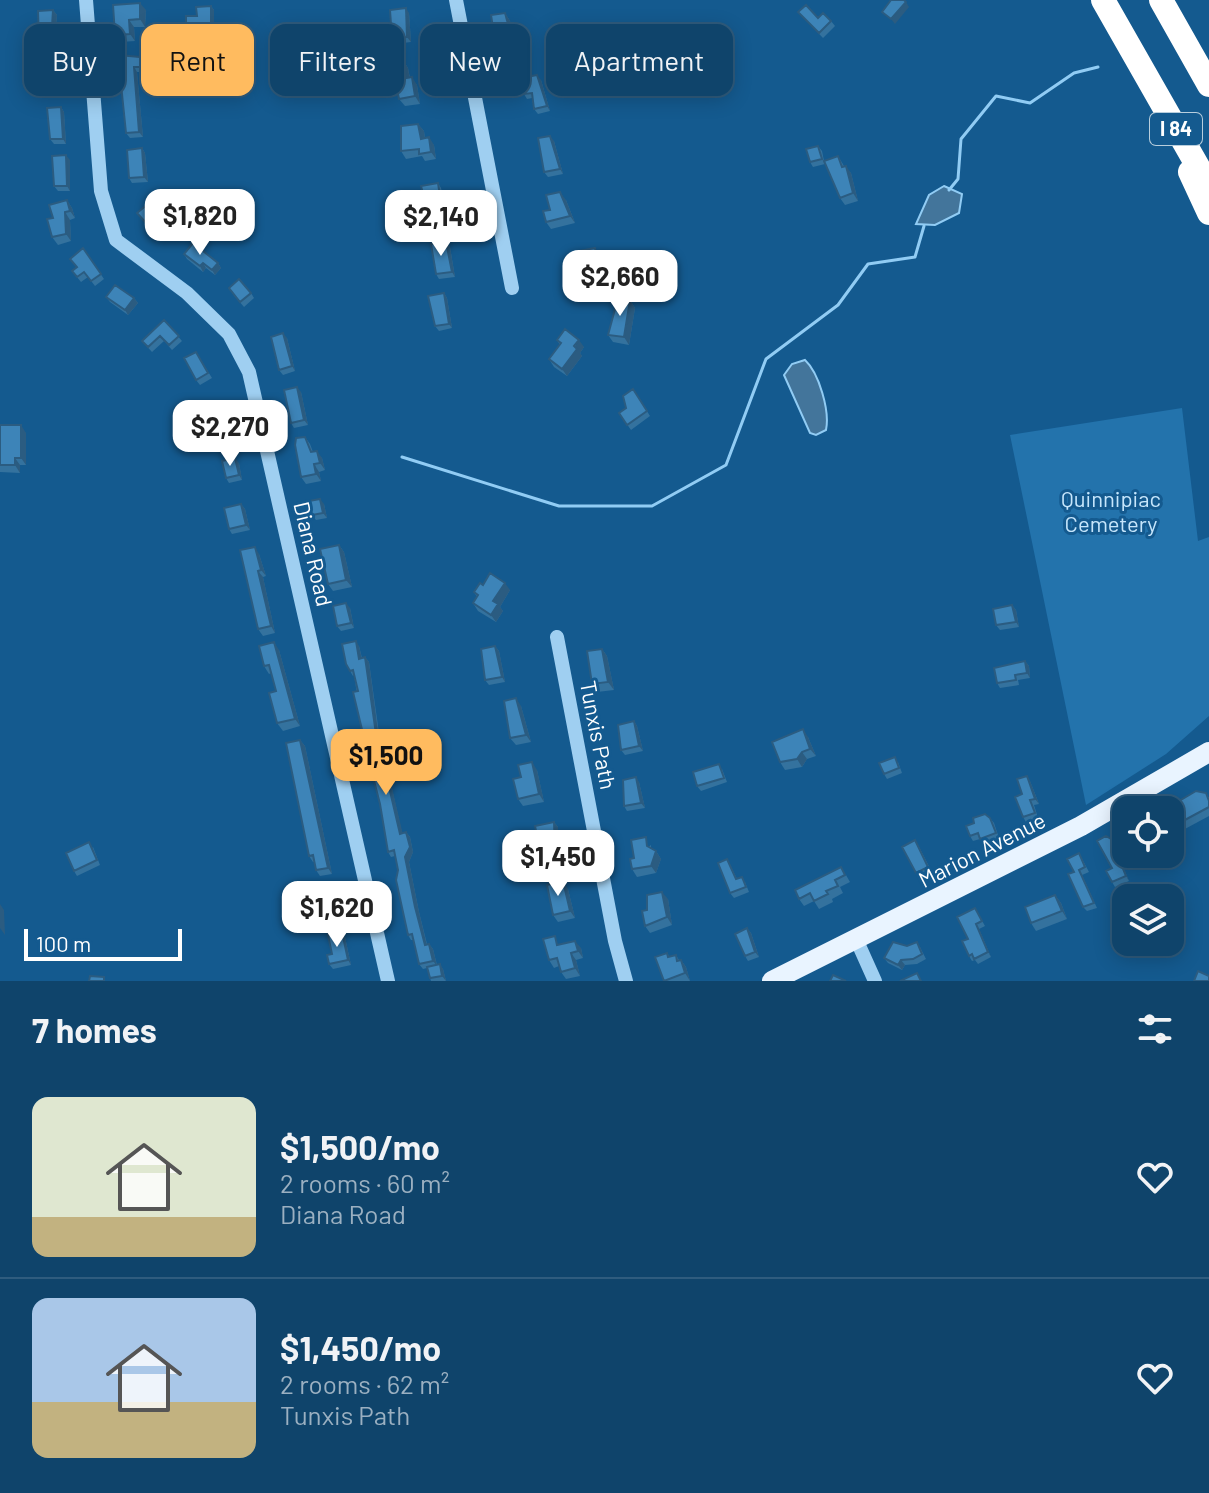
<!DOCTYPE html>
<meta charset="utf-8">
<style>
:root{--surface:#0f446b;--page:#1d4e73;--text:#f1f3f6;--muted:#9bb0c1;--line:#2f5c7e;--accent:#ffbb5f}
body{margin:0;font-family:Barlow,sans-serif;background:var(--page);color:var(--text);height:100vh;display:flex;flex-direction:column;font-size:30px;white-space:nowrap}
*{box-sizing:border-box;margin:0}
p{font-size:26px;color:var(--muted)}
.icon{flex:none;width:44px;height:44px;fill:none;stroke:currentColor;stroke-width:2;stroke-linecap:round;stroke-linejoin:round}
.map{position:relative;height:981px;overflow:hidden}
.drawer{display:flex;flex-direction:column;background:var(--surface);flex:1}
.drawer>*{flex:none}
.top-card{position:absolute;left:24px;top:24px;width:800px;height:72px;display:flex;gap:16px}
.buttons{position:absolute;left:1112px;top:796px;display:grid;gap:16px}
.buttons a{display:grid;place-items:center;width:72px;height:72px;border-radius:16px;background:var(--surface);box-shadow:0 4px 20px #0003,0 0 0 2px var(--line);font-size:40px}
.scale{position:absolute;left:24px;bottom:20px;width:158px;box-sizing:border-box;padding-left:8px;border:4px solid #fff;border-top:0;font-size:22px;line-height:28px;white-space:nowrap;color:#fff;-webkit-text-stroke:6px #145a8f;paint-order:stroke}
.price{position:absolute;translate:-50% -68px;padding:0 18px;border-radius:16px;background:#fff;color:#222;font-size:26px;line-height:52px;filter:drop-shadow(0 2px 4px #0008)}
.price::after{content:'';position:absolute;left:50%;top:48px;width:24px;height:18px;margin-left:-12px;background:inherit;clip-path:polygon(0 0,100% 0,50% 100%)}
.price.on{background:var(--accent);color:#111}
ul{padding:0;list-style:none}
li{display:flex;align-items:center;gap:24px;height:200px;padding:0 32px}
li+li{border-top:2px solid var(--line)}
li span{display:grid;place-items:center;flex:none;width:224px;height:160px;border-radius:16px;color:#555}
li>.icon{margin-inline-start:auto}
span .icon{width:96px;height:96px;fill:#fffc;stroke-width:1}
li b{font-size:34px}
h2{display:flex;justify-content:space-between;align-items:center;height:96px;padding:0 32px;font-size:34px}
.pill{padding:0 28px;border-radius:16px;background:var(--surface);box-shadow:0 4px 20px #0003,0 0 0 2px var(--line);font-size:28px;line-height:72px}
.pill.on{background:var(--accent);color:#111}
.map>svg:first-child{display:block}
.green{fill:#2373ac}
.water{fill:#43759b;stroke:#91ccf4;stroke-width:2}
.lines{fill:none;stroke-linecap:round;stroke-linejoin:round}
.stream{stroke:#91ccf4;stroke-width:3}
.minor{stroke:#9fcff1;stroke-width:14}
.major{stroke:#e9f4ff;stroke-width:20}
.highway{stroke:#fff;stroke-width:24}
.wall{fill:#34729e}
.shaded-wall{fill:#2b5c81}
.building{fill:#3d84b8;stroke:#2b5c81;stroke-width:2}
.labels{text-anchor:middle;stroke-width:6;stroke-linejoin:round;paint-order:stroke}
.shield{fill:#145a8f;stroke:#b8cedd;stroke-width:2}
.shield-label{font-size:20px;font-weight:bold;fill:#fff}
.park-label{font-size:22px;fill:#c6e6fc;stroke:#145a8f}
.street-label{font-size:22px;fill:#fff;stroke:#145a8f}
</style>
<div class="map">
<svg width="1209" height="981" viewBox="0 0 1209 981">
<rect width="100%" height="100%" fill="#145a8f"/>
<!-- green -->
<path class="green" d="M1182,408L1198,541L1209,537V716L1166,754L1086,805L1010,435Z"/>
<!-- water -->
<path class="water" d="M944,186L962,194L959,213L935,225L916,224L929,195Z
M805,360C819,373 830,411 826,430L816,435L810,433L784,375L792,364Z"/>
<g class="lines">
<!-- stream -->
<path class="stream" d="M949,190L958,179L961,139L996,96L1030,103L1074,73L1098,67
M402,457L559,506H652L726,465L766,359L838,305L868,264L915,257L924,226"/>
<!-- minor -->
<path class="minor" d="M86,0L101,191L116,240L187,293L229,334L249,372L388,981
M456,0L512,288
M557,637L615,941L626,981
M857,941L875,981"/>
<!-- major -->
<path class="major" d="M772,981L1081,826L1209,752"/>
<!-- highway -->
<path class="highway" d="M1103,0L1209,186
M1161,0L1209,85
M1190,172L1209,213"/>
</g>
<!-- wall -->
<path class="wall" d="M113,5L146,10L145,27H134L135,41L120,42L115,35Z
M211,6L214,10V38H202L199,34V31H189L186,27L197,16Z
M53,10L57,15L54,48H43L39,43Z
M798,12L831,21L835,26L823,38Z
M409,13L411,42L395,44L392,39Z
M505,13L510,21L521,60L508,62L503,55L501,42H499L494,35Z
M118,55L140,57L144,62V72H137L143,137L130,138L126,133Z
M403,60L408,68L410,78L417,85L420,104L405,106L399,99Z
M60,65L61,94L41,95L38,90L43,79Z
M541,80L550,111L538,114L534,109L532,98L527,99L524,94Z
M61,107L64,112L66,144H54L50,139Z
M418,124L424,131L425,138L434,145L436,159L425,161L422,156L406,159L401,151Z
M554,141L563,174L548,177L544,172Z
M818,146L822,151L824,161L838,156L844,166L851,173L858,201L845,205L840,198L825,164L813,167L810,162Z
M142,148L145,153L148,182L132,183L129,178Z
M70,160V191H58L54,186Z
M438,183L441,188L443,196L447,201L450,214L431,215L427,210Z
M67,200L72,208L75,218L70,220L71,241L58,245L52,237L53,218Z
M566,200L575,223L551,229L546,222L550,210Z
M137,213L168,226L171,231L161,240Z
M450,247L455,277L439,279L436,274Z
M83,248L104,279L95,286L88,277L81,282L72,271L76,267Z
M595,248L598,253L604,277L580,282L576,277L582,264Z
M184,254L218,263L221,268L215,275L206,268L203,272L187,259Z
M232,293H251L254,298L244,307Z
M444,293L447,298L452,328L439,331L435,326Z
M106,297L134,298L138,303L128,315L110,302Z
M630,300L635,308L629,345L613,342L608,335Z
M164,320L182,341L172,350L164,341L152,352L142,341Z
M287,338L295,371L283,375L279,370Z
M557,340L584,347L580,353L582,356L567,376L554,367L549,359L560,345Z
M196,352L212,378L200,385L196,380Z
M633,389L650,416L631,430L619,413L626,408Z
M301,392L308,425L294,428L291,423Z
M222,406L234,440L220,443L217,438Z
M0,425L26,433V465H20V473L0,472Z
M305,437L310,444L313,452L322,458L325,470L319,472L321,481L306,484L301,477Z
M239,463L242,480L229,483L226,478Z
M241,504L245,509L250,530L232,534L229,529Z
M324,504L327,518L316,520L312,515Z
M339,545L344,552L352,587L333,591L328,584Z
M259,554L266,576L263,577L275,633L263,636L258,629Z
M483,585L510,590L500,607L503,611L496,622L478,611L473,603L477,597L474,592Z
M1012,605L1016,610L1019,627L1000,630L996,625Z
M350,608L354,628L341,631L337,626Z
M359,646L362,658L365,657L369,662L379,733L393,730L396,734L399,746L383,749L402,833L406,832L410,837L413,852L409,862L419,912L427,944H429L433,949L437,965L443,969L446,981H431L427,968L423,969L419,964L414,940H411L408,935L395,856L391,857L388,852L373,756L370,743L367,744L364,738L354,675L353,676L350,671Z
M495,646L499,651L505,682L489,685L485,680Z
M602,649L607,656L614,690L597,692L592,684Z
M279,650L300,726L283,731L277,723L276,691L271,673L269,674L264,666Z
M1025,661L1029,666L1030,678L1018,680L1019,685L1000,688L997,683Z
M521,706L531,742L516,745L510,738Z
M634,721L637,726L643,751L625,755L621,750Z
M808,737L816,756L807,759L802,767L785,770L780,762Z
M300,740L305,746L332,874L320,876L316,870L315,862H313L309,856Z
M898,762L902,773L887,779L884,774Z
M722,769L727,782L701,791L697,786Z
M537,770L544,802L523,806L518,799L521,777Z
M1027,776L1030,781L1039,804L1034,805L1038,818L1026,822L1023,817L1022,794Z
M639,782L645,808L627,811L624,806Z
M1209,797V816L1170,837V810Z
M990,818L994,823L999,838L983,844L980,839L973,841L970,836Z
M554,822L558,827V854L544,856L540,851Z
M1111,839L1114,844L1129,881L1115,887L1112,882Z
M651,845V849L656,851L661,859L656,873L637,877L632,869L634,858Z
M918,845L932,872L920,878L916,873Z
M93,847L100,865L77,876L74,871Z
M1079,853L1089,872L1082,875L1097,908L1087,911L1083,907L1074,872Z
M727,859L737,879L745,882L749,892L734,898L730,893Z
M846,875L850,882L840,887L843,893L832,899L833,902L819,909L814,901L804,906L799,899Z
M333,885L336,890L340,916L329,919L325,914Z
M568,889L575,918L558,922L553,915Z
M1055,895L1061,903L1067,919L1036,931L1031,923Z
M668,899L672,925L650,933L645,926L647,910Z
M975,908L985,926L979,929L991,957L978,964L975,960L972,961L969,956L968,939Z
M747,928L751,933L759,957L748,961L745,956Z
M345,937L351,965L333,969L329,964L332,954Z
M560,944L581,948L583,958L576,960L580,976L566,979L561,972L559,966L554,968L549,960Z
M907,946L920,947L926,959L917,964L905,965L902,970L888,963L884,958Z
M667,953L670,957L676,955L679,960H681L686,967L690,981H664Z"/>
<!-- shaded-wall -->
<path class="shaded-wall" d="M906,2L909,7L895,24L891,19Z
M140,3L146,10L145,27L140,19Z
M211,6L214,10V38L211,34Z
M406,8L409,13L411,42L407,37Z
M53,10L57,15L54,48L51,43Z
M505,13L510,21L521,60L516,53Z
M129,20L134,27L135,41L130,34Z
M140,57L144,62V72L141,67Z
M57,60L60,65L61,94L58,89Z
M403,60L408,68L411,86L406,78Z
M134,67L137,72L143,137L139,132Z
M537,75L541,80L550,111L547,106Z
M412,77L417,85L420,104L415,96Z
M61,107L64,112L66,144L63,139Z
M418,124L424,131L426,146L421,139Z
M550,136L554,141L563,174L560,169Z
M429,137L434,145L436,159L431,152Z
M142,148L145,153L148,182L144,177Z
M66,155L70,160V191L67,186Z
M846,166L851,173L858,201L853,193Z
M560,192L566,200L575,223L570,216Z
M443,196L447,201L450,214L446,210Z
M67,200L72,208L75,218L70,211Z
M65,212L70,220L71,241L66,234Z
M446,242L450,247L455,277L452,272Z
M595,248L598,253L604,277L600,272Z
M203,263L206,268L203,272L200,266Z
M218,263L221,268L215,275L212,270Z
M444,293L447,298L452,328L449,324Z
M134,298L138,303L128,315L125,310Z
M630,300L635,308L629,345L624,337Z
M283,333L287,338L295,371L292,366Z
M579,340L584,347L580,353L582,356L567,376L562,369Z
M297,387L301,392L308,425L304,420Z
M218,401L222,406L234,440L230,435Z
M21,425L26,433V465L21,458Z
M317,451L322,458L325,470L320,463Z
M15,458L20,465V473L15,465Z
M235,458L239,463L242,480L239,475Z
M314,464L319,472L321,481L316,474Z
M320,499L324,504L327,518L323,513Z
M241,504L245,509L250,530L246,525Z
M339,545L344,552L352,587L346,580Z
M255,547L259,554L266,576L261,570Z
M258,571L263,577L275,633L271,626Z
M505,583L510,590L500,607L503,611L496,622L491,615L493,601Z
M346,603L350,608L354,628L351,623Z
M1012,605L1016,610L1019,627L1016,622Z
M356,641L359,646L363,664L359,659Z
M274,642L279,650L300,726L295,719Z
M495,646L499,651L505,682L502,677Z
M602,649L607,656L614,690L608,682Z
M365,657L369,662L379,739L376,734Z
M1025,661L1029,666L1030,678L1027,673Z
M516,698L521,706L531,742L526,735Z
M634,721L637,726L643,751L639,746Z
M803,729L808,737L816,756L810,749Z
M300,740L305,746L332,874L328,868Z
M379,744L383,749L404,839L400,834Z
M802,752L807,759L802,767L797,759Z
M532,762L537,770L544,802L539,794Z
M1027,776L1030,781L1039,804L1035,799Z
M636,777L639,782L645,808L641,803Z
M554,822L558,827V854L555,849Z
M406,832L410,837L413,852L409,862L419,912L428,950L425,945L415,907L405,857Z
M1111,839L1114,844L1129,881L1126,876Z
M656,851L661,859L656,873L651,866Z
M563,881L568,889L575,918L570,911Z
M333,885L336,890L340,916L337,911Z
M662,892L668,899L672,925L667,917Z
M1055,895L1061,903L1067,919L1062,911Z
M0,904L4,910L5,935L0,928Z
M976,924L979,929L991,957L988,952Z
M747,928L751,933L759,957L755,952Z
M342,932L345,937L351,965L348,960Z
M575,941L581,948L583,958L578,951Z
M429,944L433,949L437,966L433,961Z
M571,953L576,960L580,976L575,968Z
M681,960L686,967L690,981L685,973Z
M901,960L905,965L902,970L898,965Z
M440,964L443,969L446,981L442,976Z"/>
<!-- building -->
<path class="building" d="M891,0H904L906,2L891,19L882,12Z
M140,3V19L129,20L130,34L115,35L113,5Z
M806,5L818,18L823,13L831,21L819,33L798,12Z
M211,6V34H199V27H186V16H197L196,7Z
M406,8L407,37L392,39L390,10Z
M53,10L51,43H39L38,11Z
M505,13L516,53L503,55L500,34L494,35L491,15Z
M118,55L140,57L141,67H134L139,132L126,133Z
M57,60L58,89L38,90L37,79H43L42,61Z
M403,60L406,78L412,77L415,96L399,99L391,62Z
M537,75L547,106L534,109L532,93L524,94L521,78Z
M61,107L63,139H50L47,108Z
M418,124L421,139L429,137L431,152L419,154V149L401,151V126Z
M550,136L560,169L544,172L538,138Z
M818,146L822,159L810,162L806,149Z
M142,148L144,177L129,178L127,150Z
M66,155L67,186H54L52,156Z
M838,156L842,167L846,166L853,193L840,198L824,161Z
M438,183L440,196H443L446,210H427L421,186Z
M560,192L570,216L546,222L543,211L550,210L546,195Z
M67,200L70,211L65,212L66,234L52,237L47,219L53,218L49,205Z
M148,204L168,226L157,235L137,213Z
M446,242L452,272L436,274L431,244Z
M193,243L218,263L212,270L203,263L200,266L184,254Z
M83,248L101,274L91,281L84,272L77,277L72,271L77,267L70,259Z
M595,248L600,272L576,277L574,265L582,264L579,251Z
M239,279L251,293L240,302L229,288Z
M115,285L134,298L125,310L106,297Z
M444,293L449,324L435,326L428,296Z
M618,298L630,300L624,337L608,335Z
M164,320L179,336L169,345L160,336L148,347L142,341Z
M565,329L579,340L574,346L577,349L562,369L549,359L561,343L557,340Z
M283,333L292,366L279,370L271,337Z
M196,352L208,373L196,380L184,358Z
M297,387L304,420L291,423L284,390Z
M633,389L647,411L627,425L619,413L626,408L623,396Z
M218,401L230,435L217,438L206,403Z
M0,425H21V458H15V465H0Z
M305,437L311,452L317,451L320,463L314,464L316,474L301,477L295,445L296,438Z
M235,458L239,475L226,478L222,461Z
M320,499L323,513L312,515L309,501Z
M241,504L246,525L229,529L224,508Z
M339,545L346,580L328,584L320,549Z
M255,547L261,570L258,571L271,626L258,629L240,550Z
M490,573L505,583L493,601L498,604L491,615L473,603L478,595L474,592L480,583L483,585Z
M346,603L351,623L337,626L333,606Z
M1012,605L1016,622L996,625L993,609Z
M356,641L359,659L365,657L376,734L393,730L396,741L379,744L400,834L406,832L410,847L405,857L415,907L425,945L429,944L433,961L419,964L412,934L408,935L396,880L398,870L394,850L388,852L380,804L368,757L373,756L369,737L364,738L353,692L358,691L353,670L350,671L346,664L342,644Z
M274,642L295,719L277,723L269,693L276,691L269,665L264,666L259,646Z
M495,646L502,677L485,680L481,649Z
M602,649L608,682L592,684L587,651Z
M1025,661L1027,673L1015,675L1016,680L997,683L994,668Z
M516,698L526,735L510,738L504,701Z
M634,721L639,746L621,750L618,725Z
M803,729L810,749L802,752L797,759L780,762L772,742Z
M300,740L328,868L316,870L313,855L309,856L286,743Z
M895,757L899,768L884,774L879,763Z
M532,762L539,794L518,799L513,779L521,777L518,765Z
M719,764L724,778L697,786L693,772Z
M1027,776L1035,799L1030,800L1035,813L1023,817L1015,797L1022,794L1017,779Z
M636,777L641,803L624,806L623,780Z
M1196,791L1206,793L1209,801V807L1170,828V810H1164Z
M985,814L990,818L996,833L980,839L978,833L970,836L966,826L974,823L973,818Z
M554,822L555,849L540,851L535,826Z
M1106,836L1111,839L1126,876L1112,882L1106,871L1112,868L1097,841Z
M646,837L647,846L656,851L651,866L632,869L630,859L634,858L631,840Z
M915,840L928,867L916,873L902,847Z
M89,842L97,860L74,871L66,853Z
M1079,853L1085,867L1079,870L1094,903L1083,907L1068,874L1074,872L1067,859Z
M727,859L736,879L742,877L746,887L730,893L718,863Z
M841,867L845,875L835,880L838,886L826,891L828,894L814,901L810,893L799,899L795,890Z
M563,881L570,911L553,915L547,885Z
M333,885L337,911L325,914L319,888Z
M662,892L667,917L645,926L642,911L647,910V895Z
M1055,895L1062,911L1031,923L1025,907Z
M975,908L982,921L976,924L988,952L974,959L972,954L969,956L962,941L968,939L957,917Z
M747,928L755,952L745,956L735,934Z
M342,932L348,960L329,964L327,955L332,954L328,935Z
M555,936L557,945L575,941L578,951L571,953L575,968L561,972L557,958L549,960L543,939Z
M893,942L907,946L917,942L922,954L913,959L901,960L898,965L884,958Z
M667,953L668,957L676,955L677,961L681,960L685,973L664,981L655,957Z
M440,964L442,976L430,978L427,967Z
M1198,971L1209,976V981H1194Z
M917,973L921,981H900Z
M833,975L846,981H830Z
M90,976L104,977V981H89Z"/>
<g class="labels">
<!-- shield labels -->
<rect class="shield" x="1150" y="113" width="52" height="32" rx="6"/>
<g class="shield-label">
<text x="1176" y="136">I 84</text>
</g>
<!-- park labels -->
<g class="park-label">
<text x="1111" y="507">Quinnipiac<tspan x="1111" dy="25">Cemetery</tspan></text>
</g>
<!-- street labels -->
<g class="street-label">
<text transform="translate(313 554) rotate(77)" y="8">Diana Road</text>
<text transform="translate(598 735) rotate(79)" y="8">Tunxis Path</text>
<text transform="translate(982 850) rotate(-27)" y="8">Marion Avenue</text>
</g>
</g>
</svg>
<div class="buttons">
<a><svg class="icon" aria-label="locate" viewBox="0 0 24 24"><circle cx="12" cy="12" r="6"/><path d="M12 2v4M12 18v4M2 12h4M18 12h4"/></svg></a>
<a><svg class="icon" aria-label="layers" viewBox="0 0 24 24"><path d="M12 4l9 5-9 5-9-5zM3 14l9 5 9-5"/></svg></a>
</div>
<div class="scale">100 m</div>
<b class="price" style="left:200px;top:257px">$1,820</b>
<b class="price" style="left:441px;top:258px">$2,140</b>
<b class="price" style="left:620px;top:318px">$2,660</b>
<b class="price" style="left:230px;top:468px">$2,270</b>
<b class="price on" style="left:386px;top:797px">$1,500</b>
<b class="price" style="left:558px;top:898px">$1,450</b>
<b class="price" style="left:337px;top:949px">$1,620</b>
<div class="top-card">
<a class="pill">Buy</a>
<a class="pill on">Rent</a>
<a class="pill">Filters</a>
<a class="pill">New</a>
<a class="pill">Apartment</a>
</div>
</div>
<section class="drawer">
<h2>7 homes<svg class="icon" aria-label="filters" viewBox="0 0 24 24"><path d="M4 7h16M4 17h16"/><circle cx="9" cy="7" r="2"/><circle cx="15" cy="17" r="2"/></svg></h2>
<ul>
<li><span style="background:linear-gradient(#dfe7d0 75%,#c2b280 0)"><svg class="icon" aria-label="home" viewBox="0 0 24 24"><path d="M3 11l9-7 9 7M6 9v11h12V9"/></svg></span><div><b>$1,500/mo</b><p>2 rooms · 60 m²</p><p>Diana Road</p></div><svg class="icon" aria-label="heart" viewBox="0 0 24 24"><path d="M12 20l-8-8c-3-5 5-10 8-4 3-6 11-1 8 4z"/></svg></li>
<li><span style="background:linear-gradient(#a9c7e8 65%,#c2b280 0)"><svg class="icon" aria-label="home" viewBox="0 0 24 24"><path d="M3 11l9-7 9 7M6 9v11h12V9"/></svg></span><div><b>$1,450/mo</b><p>2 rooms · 62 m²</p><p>Tunxis Path</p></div><svg class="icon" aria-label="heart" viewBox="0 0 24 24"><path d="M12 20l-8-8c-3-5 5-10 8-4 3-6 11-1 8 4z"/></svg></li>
</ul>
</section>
